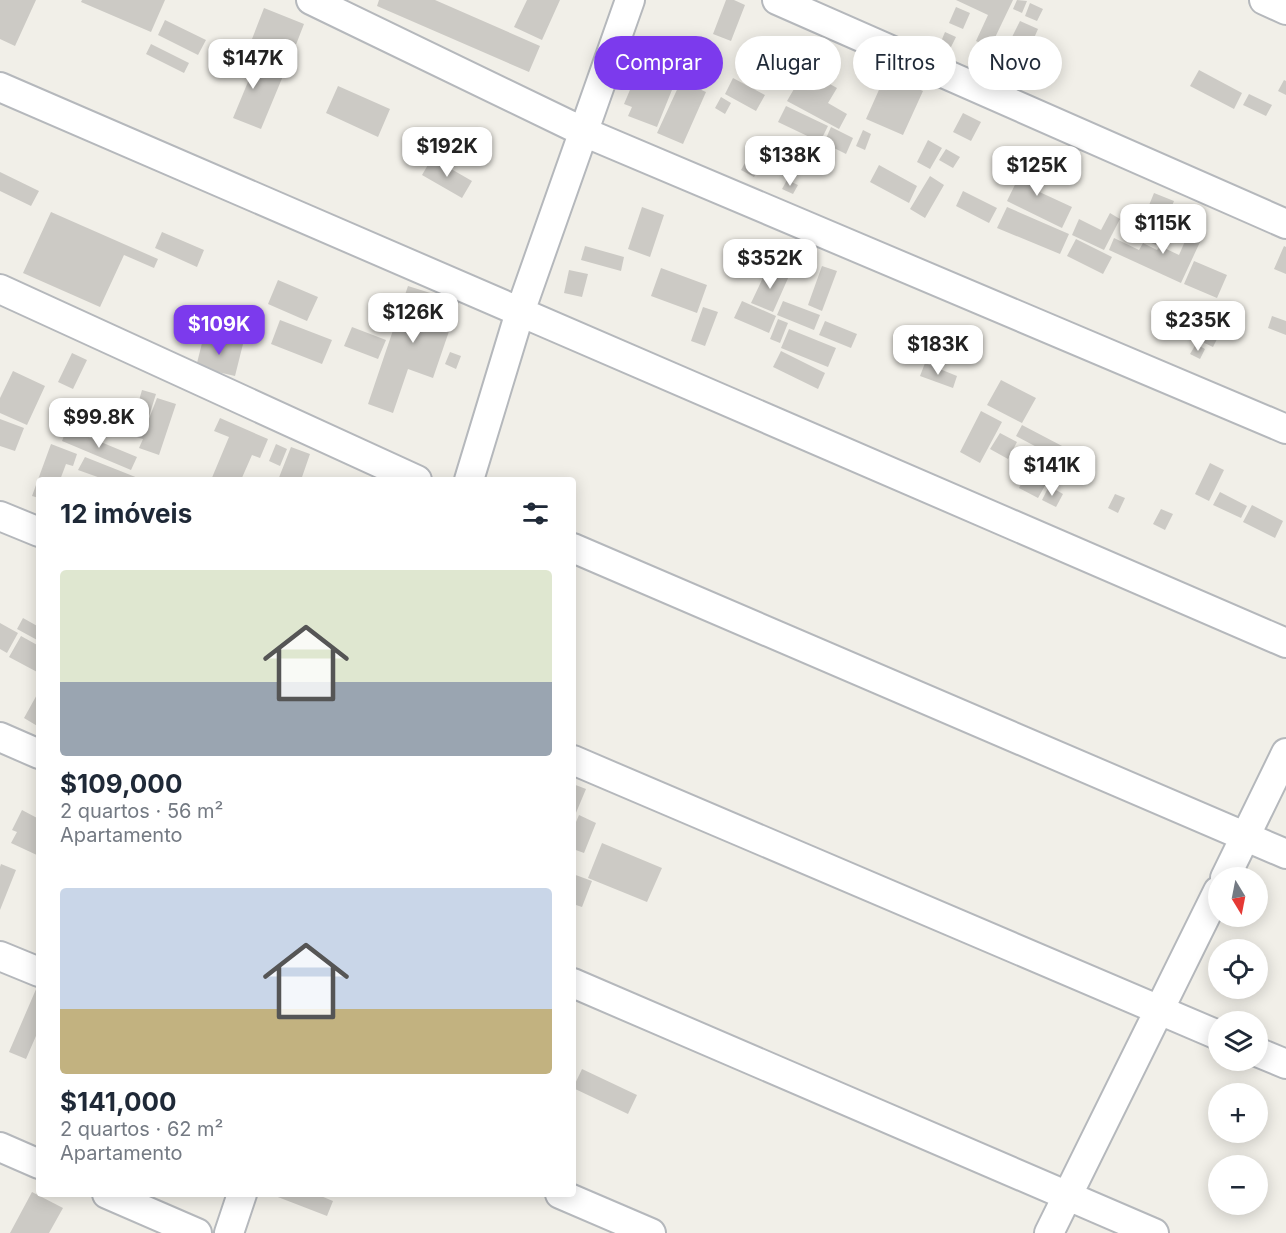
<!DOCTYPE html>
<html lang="pt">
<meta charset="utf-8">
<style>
:root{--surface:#fff;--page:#f6f6f7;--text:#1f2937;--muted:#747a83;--accent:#7c3aed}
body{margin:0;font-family:Inter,sans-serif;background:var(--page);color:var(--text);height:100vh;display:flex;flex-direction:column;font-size:22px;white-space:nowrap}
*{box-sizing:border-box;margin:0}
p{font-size:20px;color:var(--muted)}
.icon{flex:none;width:33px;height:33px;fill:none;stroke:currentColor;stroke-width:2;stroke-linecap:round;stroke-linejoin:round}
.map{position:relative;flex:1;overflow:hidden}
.details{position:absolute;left:36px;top:477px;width:540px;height:720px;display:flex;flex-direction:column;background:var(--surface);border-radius:6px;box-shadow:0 3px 15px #0003}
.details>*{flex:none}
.top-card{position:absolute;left:594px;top:36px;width:570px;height:54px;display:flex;gap:12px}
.needle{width:39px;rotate:170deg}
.controls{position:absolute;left:1208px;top:867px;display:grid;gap:12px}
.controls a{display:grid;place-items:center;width:60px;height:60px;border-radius:50%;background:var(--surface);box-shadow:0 3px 15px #0003;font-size:30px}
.price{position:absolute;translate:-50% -51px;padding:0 14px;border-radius:12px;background:#fff;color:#222;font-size:20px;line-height:39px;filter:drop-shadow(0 2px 3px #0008)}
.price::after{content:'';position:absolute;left:50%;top:36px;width:18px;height:14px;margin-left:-9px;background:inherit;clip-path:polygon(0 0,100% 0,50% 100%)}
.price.active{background:var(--accent);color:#fff}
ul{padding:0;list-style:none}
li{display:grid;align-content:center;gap:12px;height:318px;padding:0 24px}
li span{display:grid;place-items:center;height:186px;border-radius:6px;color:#555}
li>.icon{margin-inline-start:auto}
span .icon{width:108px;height:108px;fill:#fffc;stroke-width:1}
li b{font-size:26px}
h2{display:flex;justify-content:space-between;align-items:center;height:72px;padding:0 24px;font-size:26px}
.pill{padding:0 21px;border-radius:27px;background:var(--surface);box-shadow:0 3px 15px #0003;font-size:21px;line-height:54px}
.pill.active{background:var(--accent);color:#fff}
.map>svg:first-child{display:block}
.building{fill:#cccac5}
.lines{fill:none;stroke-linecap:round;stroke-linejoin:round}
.minor-casing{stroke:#b5b8bc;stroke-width:32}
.minor{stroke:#fff;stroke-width:28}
</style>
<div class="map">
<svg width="1286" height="1233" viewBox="0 0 1286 1233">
<rect width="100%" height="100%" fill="#f1efe8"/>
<!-- building -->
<path class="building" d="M0,0H36L15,46L0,39Z
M82,0H165L151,32L81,2Z
M379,0H435L540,46L529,72L377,6Z
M527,0H560L542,40L514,27Z
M726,0H734L745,5L731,41L713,34Z
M956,0H1013L990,48L976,41L988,15Z
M1017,0L1027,1L1022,13L1013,9Z
M1030,3L1043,9L1037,21L1025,16Z
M956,7L970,13L963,29L949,23Z
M264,8L304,24L285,73L245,57Z
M165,20L206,40L198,55L158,35Z
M1020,21L1038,29L1028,52L1009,43Z
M945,32L956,37L950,49L940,44Z
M151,44L189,63L184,73L146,54Z
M222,52L283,76L261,129L233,118L250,77L217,64Z
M649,58L680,70L657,127L628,116L632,107L624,104L635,78L640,80Z
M805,70L837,88L828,103L847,114L839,129L787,101Z
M1010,70L1019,74L1016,81L1007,77Z
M1199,70L1242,93L1234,109L1190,86Z
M886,74L923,91L903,135L866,119Z
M733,78L765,95L756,111L725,94Z
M1284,80L1286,81V95L1278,91Z
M681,81L706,92L683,144L657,133Z
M338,86L390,109L378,137L326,113Z
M1249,94L1272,105L1266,116L1243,105Z
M721,97L731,103L725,114L715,108Z
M786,106L828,126L820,142L778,122Z
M963,113L981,122L971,141L953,132Z
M831,127L853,138L846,154L824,143Z
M863,130L871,134L865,150L856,146Z
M928,140L942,148L930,169L917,162Z
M946,149L960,157L953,168L939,160Z
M749,156L762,163L754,177L741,170Z
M432,158L472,181L462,198L422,175Z
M1027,160L1044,168L1033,189L1072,207L1062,228L1007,201Z
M879,165L917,186L909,203L870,182Z
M0,172L39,191L31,206L0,191Z
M930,176L944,185L925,218L910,209Z
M787,180L798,185L793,194L782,189Z
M963,191L997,208L989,223L956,206Z
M1154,193L1174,201L1156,245L1136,237Z
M642,207L664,215L650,257L628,249Z
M1007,207L1069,234L1060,254L997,228Z
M51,212L158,259L154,268L124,255L100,307L23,273Z
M1110,213L1120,219L1104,250L1072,235L1079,219L1101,230Z
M1193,223L1206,229L1181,283L1109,250L1114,238L1139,250L1143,243L1157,250L1160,246L1179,255Z
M162,232L204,250L197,267L155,248Z
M1076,239L1112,257L1103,274L1067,256Z
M585,246L624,257L621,271L581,260Z
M1284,246L1286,247V274L1274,269Z
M1194,261L1227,275L1217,298L1184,284Z
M822,266L837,271L822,311L808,305Z
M768,267L789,276L773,312L751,303Z
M661,268L707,285L697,313L651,296Z
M569,270L588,274L582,297L564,293Z
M278,280L318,297L307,321L268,304Z
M408,286L459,302L433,378L408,369L393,413L368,404Z
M742,301L776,316L769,333L734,318Z
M783,301L820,315L814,330L777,315Z
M703,307L718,312L705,346L691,341Z
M1208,313L1226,321L1213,347L1196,339Z
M1272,316L1286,321V335L1268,328Z
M778,319L788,323L780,343L770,339Z
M280,320L332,340L322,364L271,344Z
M825,321L857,334L851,348L819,335Z
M352,327L386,340L378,359L344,346Z
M789,329L836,348L828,367L781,348Z
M204,335L243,344L235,376L196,367Z
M1196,344L1205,349L1200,359L1190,354Z
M781,351L825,373L818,389L773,367Z
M450,352L461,356L456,369L445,364Z
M72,353L87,360L73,389L58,382Z
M925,363L957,376L953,388L920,376Z
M13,371L45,386L27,425L0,413V398Z
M1001,380L1036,398L1022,423L987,405Z
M142,390L156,394L145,429L157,398L176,404L159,455L139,448L143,439L129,435Z
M981,411L1002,422L980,463L960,452Z
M220,418L268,439L260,458L252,455L241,480H211L229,437L214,431Z
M0,419L24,428L15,451L0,446Z
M1022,425L1064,447L1053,469L1041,463L1046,452L1016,436Z
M67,428L137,457L131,470L62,441Z
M1000,433L1017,442L1008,459L990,449Z
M51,444L77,454L73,466L66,464L60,480H39V498L32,496Z
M276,444L287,449L280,466L269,461Z
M291,447L310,454L301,480H278Z
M85,457L143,480H106L78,470Z
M1210,463L1224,470L1209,501L1195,494Z
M1031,465L1051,475L1038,498L1019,488Z
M1049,486L1063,494L1056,507L1042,500Z
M1220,492L1247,506L1241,518L1213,505Z
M1115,494L1125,498L1118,513L1108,508Z
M1252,505L1283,521L1275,538L1243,522Z
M1161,509L1173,514L1165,530L1153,524Z
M23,618L39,627V641L17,629Z
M0,623L18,633L7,653L0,649Z
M21,636L39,646V673L9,657Z
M39,691V727L24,718Z
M573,784L586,789L573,820Z
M22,810L39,819V856L11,843L17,832L12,830Z
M579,815L596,823L584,853L573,849V829Z
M602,843L662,868L647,902L588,878Z
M1,864L16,870L0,910V867Z
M573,874L592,881L582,907L573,904Z
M37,987L39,988V1029L26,1059L9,1052Z
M582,1069L637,1095L628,1114L573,1088Z
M32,1192L63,1208L49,1233H10Z
M270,1194H316L333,1201L327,1216Z"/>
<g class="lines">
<!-- minor casing -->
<g class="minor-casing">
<path id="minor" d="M311,0L584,132L1286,429
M777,0L1286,224
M1264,0L1286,10
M0,87L1286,643
M0,289L417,480
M469,480L520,312L630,0
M0,516L39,532
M573,548L1286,854
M0,737L39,754
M573,760L1218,1035
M1225,878L1286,753
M0,956L39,972
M573,983L1154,1233
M1257,1052L1286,1064
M0,1147L39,1164
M107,1194L197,1233
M560,1194L651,1233
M229,1233L242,1194
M1049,1233L1218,891"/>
</g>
<!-- minor -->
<use href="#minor" class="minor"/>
</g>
</svg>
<div class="controls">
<a><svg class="needle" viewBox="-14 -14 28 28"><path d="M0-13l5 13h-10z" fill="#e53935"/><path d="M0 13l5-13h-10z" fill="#747a83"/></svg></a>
<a><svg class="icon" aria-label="locate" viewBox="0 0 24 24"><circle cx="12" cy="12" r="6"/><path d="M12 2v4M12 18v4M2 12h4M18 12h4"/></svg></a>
<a><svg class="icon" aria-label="layers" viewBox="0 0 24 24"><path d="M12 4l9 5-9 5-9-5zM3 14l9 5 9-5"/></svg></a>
<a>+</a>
<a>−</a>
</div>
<b class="price" style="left:253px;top:90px">$147K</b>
<b class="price" style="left:447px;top:178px">$192K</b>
<b class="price" style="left:790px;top:187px">$138K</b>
<b class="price" style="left:1037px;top:197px">$125K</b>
<b class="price" style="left:1163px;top:255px">$115K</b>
<b class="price" style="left:770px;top:290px">$352K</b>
<b class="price" style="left:413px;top:344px">$126K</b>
<b class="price" style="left:1198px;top:352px">$235K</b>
<b class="price active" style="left:219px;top:356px">$109K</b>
<b class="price" style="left:938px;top:376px">$183K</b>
<b class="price" style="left:99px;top:449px">$99.8K</b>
<b class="price" style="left:1052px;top:497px">$141K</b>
<div class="top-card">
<a class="pill active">Comprar</a>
<a class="pill">Alugar</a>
<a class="pill">Filtros</a>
<a class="pill">Novo</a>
</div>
<section class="details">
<h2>12 imóveis<svg class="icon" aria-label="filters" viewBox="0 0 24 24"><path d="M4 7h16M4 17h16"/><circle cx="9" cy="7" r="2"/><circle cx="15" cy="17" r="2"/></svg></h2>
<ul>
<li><span style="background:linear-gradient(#dfe7d0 60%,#9aa5b1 0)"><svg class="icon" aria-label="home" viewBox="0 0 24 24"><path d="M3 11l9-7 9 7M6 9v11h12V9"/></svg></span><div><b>$109,000</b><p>2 quartos · 56 m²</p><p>Apartamento</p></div></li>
<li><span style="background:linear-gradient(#c9d6e8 65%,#c2b280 0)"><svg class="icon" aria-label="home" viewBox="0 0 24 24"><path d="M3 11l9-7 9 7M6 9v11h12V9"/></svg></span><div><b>$141,000</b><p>2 quartos · 62 m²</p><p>Apartamento</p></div></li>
</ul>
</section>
</div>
